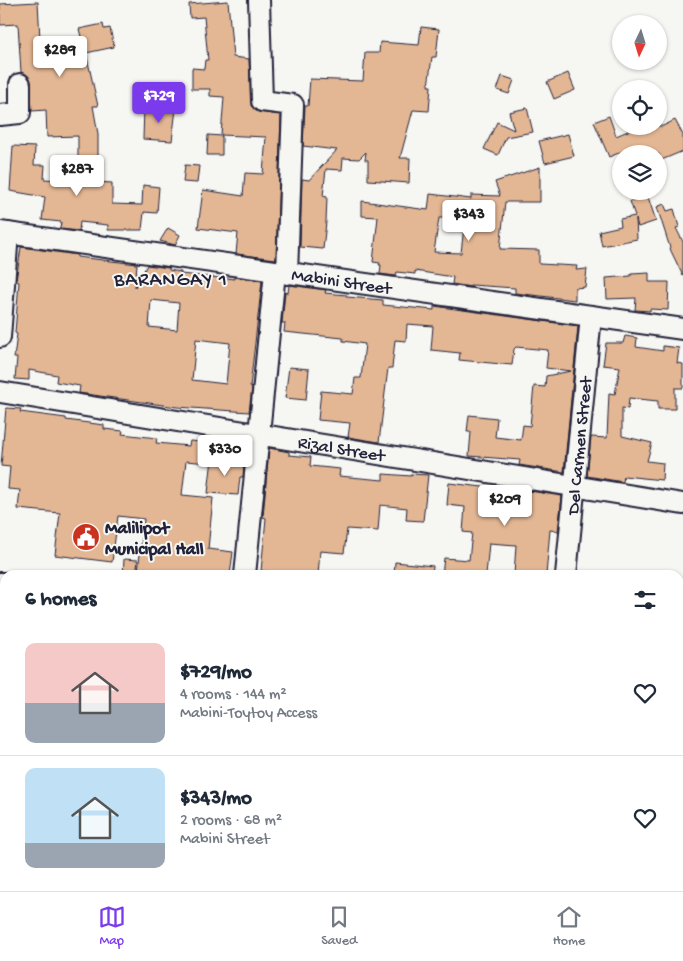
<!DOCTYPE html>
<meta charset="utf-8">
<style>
:root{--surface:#fff;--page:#f6f6f7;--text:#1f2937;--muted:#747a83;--line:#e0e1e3;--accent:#7c3aed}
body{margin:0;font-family:"Gochi Hand",sans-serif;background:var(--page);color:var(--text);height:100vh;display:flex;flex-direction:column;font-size:19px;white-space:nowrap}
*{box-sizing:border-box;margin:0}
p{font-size:16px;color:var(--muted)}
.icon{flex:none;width:28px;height:28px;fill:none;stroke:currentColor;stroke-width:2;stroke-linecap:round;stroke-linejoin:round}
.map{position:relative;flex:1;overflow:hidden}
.sheet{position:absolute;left:0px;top:570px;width:684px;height:321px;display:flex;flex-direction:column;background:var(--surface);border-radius:15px 15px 0 0;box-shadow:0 1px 4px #0004}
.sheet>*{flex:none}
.needle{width:32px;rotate:184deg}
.controls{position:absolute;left:612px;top:15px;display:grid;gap:10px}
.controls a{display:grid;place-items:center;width:55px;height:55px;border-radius:50%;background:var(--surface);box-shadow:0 1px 4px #0004;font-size:25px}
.price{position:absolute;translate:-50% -42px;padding:0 11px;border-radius:5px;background:#fff;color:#222;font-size:16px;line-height:32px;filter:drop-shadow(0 1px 2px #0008)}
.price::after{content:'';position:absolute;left:50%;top:30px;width:15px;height:11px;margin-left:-8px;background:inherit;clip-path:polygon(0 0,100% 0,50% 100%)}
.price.on{background:var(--accent);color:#fff}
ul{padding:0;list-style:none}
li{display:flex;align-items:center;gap:15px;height:125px;padding:0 25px}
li+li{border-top:1px solid var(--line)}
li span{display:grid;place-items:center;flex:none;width:140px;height:100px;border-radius:10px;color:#555}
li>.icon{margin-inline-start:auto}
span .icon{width:60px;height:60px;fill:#fffc;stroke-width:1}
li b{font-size:21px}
h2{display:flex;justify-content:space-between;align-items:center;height:60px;padding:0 25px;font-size:21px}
.menu{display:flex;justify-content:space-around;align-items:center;height:70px;border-top:1px solid var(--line);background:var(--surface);font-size:14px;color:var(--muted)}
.menu a{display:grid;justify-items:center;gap:2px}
.menu .on{color:var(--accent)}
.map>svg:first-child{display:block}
.building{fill:#e4b794;stroke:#22223b;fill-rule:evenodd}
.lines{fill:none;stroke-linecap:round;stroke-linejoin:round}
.minor-casing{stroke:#22223b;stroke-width:24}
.minor{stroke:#f6f6f2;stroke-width:20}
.labels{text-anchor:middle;stroke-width:4;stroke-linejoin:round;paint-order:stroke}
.street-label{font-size:18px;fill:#22223b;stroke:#f6f6f2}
.poi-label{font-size:18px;font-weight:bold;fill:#22223b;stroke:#f6f6f2;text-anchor:start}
.quarter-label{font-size:20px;letter-spacing:1px;fill:#22223b;stroke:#f6f6f2}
</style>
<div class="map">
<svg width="683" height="891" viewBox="0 0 683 891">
<rect width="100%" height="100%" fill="#f6f6f2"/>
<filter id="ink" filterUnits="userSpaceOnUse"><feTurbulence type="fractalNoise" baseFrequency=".02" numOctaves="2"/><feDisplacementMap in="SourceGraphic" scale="10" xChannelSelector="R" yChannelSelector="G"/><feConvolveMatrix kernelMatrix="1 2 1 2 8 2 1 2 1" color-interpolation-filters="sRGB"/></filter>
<g filter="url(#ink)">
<!-- building -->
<path class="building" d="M228,1L233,57L249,59L251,106L258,112L281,115L276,259L236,254L238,233L198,228L203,190L243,196L245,173L263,174L266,137L221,135L224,97L210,96V89H192V68L204,69L205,60H208L204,17L190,18L189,4Z
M38,2L41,58L85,52L79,29L103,24L104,29L110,28L114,47L86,53L98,106H93L98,134V159H78V136L47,137L46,110L32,111L30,79L26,74L21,72L18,24L0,25V4Z
M421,27L439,29L436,57H432L428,86H431L429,111L413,110L400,158H410L409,183L368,180V160H365L366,152L359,159L343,158L342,170L326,169L323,196L327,197L326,222L323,249L300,247L302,179L309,180L337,150L303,146L305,106H308L310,79L363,81L365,53H379L380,42L419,45Z
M568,73L575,90L554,99L547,82Z
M502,76L514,80L509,94L497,90Z
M144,107L176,109L172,141L143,139Z
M527,108L533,132L506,137L498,155L484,149L497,122L514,130L509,112Z
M609,116L616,136L640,126H663L675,120L683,135V151L659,161V154H627L626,150L609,157L594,122Z
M568,134L574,156L545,163L539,141Z
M208,135L222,136V155H207Z
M13,146L35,147L34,165H45L44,179L112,183V204L142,205L143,185L159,187L157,213L144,212L142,230H108V225L80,222L79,231L60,229L61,222L42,220L45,197L10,191Z
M185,165L199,166L197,183L183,182Z
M540,167V202H505L500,249L539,250V264L577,266L576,270L587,269L585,287L575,288V300L515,293V288L471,285V287L452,284L453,277L415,271V274L397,272L396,276L380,274L381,265H379L380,263L373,262L378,217L362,216V201L428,210L430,194L471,199V195L500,196L495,182ZM439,218H465L461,253L434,252Z
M632,191H646L656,221L638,227L636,219L637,239L602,246L599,231L621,226L620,219L635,216L630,201L634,200Z
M664,204L667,211L674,209L679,227L676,228L683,242V276L671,251L657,207Z
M168,228L180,235L175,245L160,241Z
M21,247L77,255V257L137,264L135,287L147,265L169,268V270L181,272V274L220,278V277L234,279V277L262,281L250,387L252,388L249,412L177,407L79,393L80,386L56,382L57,375L29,370V380L15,379L17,358H14L17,334L15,333L19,282L16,281ZM151,300L179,303L177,330L149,327ZM196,339L230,343L226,384L192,380Z
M649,273V282H669L668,310L650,309V311L635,310L636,298L607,299L606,278L631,276V274Z
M289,285L326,290L325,293L347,295V297L383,300V305L434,310V306L578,326L564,472L519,465L520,460L469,456L471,432H467L469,415L497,418L495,437L521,440L523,425L530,426L534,386L545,387L546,376L571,371L546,368L548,350L516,347L514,349L512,365L459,360L460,353L431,350L433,326L407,324L406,341L395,340L392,368H388L379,442L348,437L350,423L318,420L321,391L353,394L355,378H361L365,344L343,341V338L284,332L285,323H282L285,292L288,293Z
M625,336L637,338L636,347L663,351V346L679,348L677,363L683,364V388H675V409H658V401L629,398L628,409L622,408V436L652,443L647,461L663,463L662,480L624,476L623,482L587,476L591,437L607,438L609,393L615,394L620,367L603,365L606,343H623Z
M289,367L309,369L306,400L285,398Z
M6,408L21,409L20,412L66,418V420L104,425V429L123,431L122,434L157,438L156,443L189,446L190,441L210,443L208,463L186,461L182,495L213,498L208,549L233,552L230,575H175L138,571L144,519L118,516L112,562L55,555L60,513L18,509L20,490L8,489L10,467L1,466Z
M269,448L289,452V455L311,457L310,466L340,469L339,476L383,480V474L411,476V474L428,475L423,521L406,520L407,508L380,505L378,531L347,529L344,553L320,551L318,575L261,571L266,518L263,517Z
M212,459L244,463L243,477H240L238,495L208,493Z
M449,483L516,491L517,489L562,496L558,531L550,530L546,575H514L516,545L489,543L486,575H442L444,558L469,560L472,533L463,532L465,507L447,505Z
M124,559L138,560L136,575H123Z
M395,562L433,566L432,575H394Z"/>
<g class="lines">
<!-- minor casing -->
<g class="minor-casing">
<g id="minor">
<path d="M259,0L262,101L293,105L287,274"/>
<path d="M0,115L20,113V84"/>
<path id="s1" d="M0,232L683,329"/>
<path d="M0,337L8,233"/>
<path id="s2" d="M0,392L683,504"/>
<path d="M245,575L275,272"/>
<path id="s3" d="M566,575L591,316"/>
<path d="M0,583H5"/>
<path d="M679,675H683"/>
<path d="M0,757L5,758"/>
<path d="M679,810L683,811"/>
<path d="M217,891V886"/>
<path d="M540,891V886"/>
</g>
</g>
<!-- minor -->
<use href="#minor" class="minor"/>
</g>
</g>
<!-- icons -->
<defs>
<g id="civic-disc" transform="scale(1.4375)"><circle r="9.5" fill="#c8321e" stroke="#f6f6f2"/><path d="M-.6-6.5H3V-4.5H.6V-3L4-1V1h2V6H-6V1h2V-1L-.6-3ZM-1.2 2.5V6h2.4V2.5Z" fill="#fff"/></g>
</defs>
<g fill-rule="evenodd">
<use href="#civic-disc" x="86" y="537"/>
</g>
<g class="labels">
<!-- street labels -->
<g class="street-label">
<text dy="6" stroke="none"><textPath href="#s1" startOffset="345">Mabini Street</textPath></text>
<text dy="6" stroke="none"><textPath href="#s3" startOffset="130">Del Carmen Street</textPath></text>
<text dy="6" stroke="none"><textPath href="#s2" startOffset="346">Rizal Street</textPath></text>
</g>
<!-- poi labels -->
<g class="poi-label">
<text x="105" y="533">Malilipot<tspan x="105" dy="21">Municipal Hall</tspan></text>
</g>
<!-- quarter labels -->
<g class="quarter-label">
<text x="171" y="285">BARANGAY 1</text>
</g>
</g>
</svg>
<div class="controls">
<a><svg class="needle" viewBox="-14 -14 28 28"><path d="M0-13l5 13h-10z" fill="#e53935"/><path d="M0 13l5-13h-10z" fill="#747a83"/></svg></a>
<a><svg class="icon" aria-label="locate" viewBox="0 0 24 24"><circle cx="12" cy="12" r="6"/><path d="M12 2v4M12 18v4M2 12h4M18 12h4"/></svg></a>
<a><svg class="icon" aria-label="layers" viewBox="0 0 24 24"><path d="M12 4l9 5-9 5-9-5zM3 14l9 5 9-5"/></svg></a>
</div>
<b class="price" style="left:60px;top:78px">$289</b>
<b class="price on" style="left:159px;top:124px">$729</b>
<b class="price" style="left:77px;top:197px">$287</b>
<b class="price" style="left:469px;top:242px">$343</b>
<b class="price" style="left:225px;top:477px">$330</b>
<b class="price" style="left:505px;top:527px">$209</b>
<section class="sheet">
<h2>6 homes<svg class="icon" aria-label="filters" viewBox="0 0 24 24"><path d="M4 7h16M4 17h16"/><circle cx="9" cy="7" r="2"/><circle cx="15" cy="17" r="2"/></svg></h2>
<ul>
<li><span style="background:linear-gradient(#f6c9c9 60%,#9aa5b1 0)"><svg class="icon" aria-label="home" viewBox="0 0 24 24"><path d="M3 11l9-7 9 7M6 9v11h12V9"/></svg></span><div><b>$729/mo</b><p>4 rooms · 144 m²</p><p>Mabini-Toytoy Access</p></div><svg class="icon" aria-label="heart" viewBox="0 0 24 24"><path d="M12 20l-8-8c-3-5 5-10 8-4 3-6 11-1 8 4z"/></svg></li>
<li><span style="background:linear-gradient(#bfe0f5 75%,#9aa5b1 0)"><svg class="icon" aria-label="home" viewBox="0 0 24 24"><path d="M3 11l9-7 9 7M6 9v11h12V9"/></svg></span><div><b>$343/mo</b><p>2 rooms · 68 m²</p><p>Mabini Street</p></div><svg class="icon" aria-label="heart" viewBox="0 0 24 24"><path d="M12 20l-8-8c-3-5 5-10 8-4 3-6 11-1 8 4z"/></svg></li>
</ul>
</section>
</div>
<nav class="menu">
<a class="on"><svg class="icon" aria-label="map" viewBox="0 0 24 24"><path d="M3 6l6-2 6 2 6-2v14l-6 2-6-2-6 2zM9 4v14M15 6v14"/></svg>Map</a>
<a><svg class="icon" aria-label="saved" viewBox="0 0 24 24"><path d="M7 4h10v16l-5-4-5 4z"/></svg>Saved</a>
<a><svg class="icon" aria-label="home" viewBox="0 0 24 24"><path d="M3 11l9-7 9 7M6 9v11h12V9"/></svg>Home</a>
</nav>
